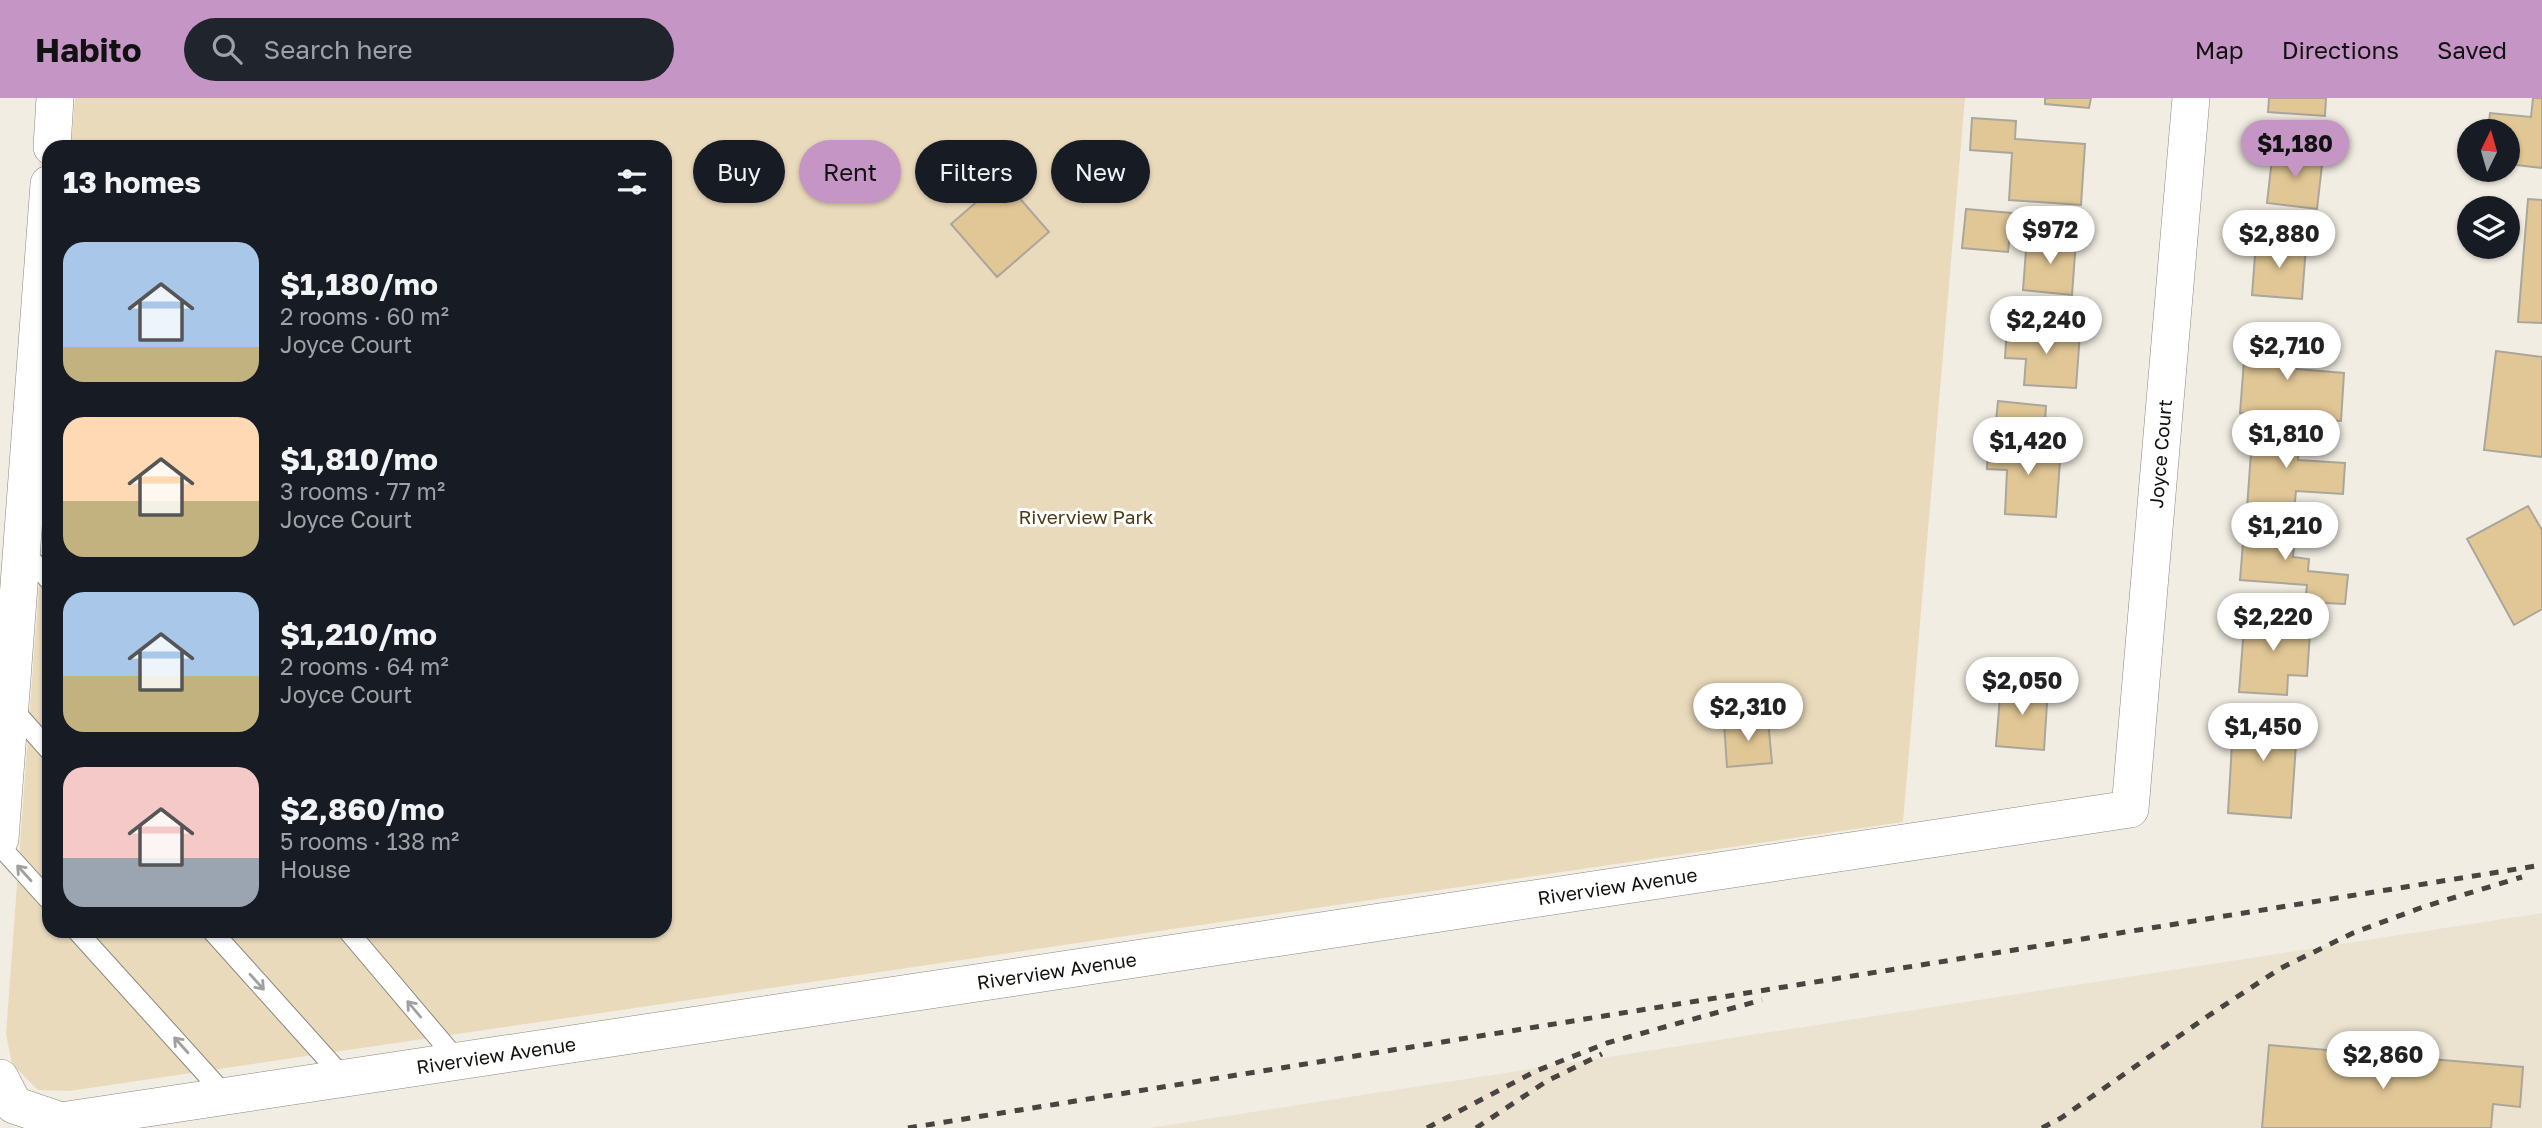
<!DOCTYPE html>
<meta charset="utf-8">
<style>
:root{--surface:#171b24;--page:#20242c;--text:#f1f3f6;--muted:#9ea1a6;--accent:#c596c5}
body{margin:0;font-family:"Golos Text",sans-serif;background:var(--page);color:var(--text);height:100vh;display:flex;flex-direction:column;font-size:26px;white-space:nowrap}
*{box-sizing:border-box;margin:0}
p{font-size:23px;color:var(--muted)}
.icon{flex:none;width:38px;height:38px;fill:none;stroke:currentColor;stroke-width:2;stroke-linecap:round;stroke-linejoin:round}
.map{position:relative;flex:1;overflow:hidden}
.drawer{position:absolute;left:42px;top:42px;width:630px;height:798px;display:flex;flex-direction:column;background:var(--surface);border-radius:21px;box-shadow:0 2px 5px #0004}
.drawer>*{flex:none}
.top-card{position:absolute;left:693px;top:42px;width:665px;height:63px;display:flex;gap:14px}
.needle{width:46px;rotate:5deg}
.controls{position:absolute;left:2457px;top:21px;display:grid;gap:14px}
.controls a{display:grid;place-items:center;width:63px;height:63px;border-radius:50%;background:var(--surface);box-shadow:0 2px 5px #0004;font-size:35px}
.price{position:absolute;translate:-50% -60px;padding:0 16px;border-radius:24px;background:#fff;color:#222;font-size:23px;line-height:46px;filter:drop-shadow(0 2px 4px #0008)}
.price::after{content:'';position:absolute;left:50%;top:42px;width:21px;height:16px;margin-left:-10px;background:inherit;clip-path:polygon(0 0,100% 0,50% 100%)}
.price.selected{background:var(--accent);color:#111}
ul{padding:0;list-style:none}
li{display:flex;align-items:center;gap:21px;height:175px;padding:0 21px}
li span{display:grid;place-items:center;flex:none;width:196px;height:140px;border-radius:21px;color:#555}
li>.icon{margin-inline-start:auto}
span .icon{width:84px;height:84px;fill:#fffc;stroke-width:1}
li b{font-size:30px}
h2{display:flex;justify-content:space-between;align-items:center;height:84px;padding:0 21px;font-size:30px}
.chip{padding:0 24px;border-radius:32px;background:var(--surface);box-shadow:0 2px 5px #0004;font-size:24px;line-height:63px}
.chip.selected{background:var(--accent);color:#111}
header{display:flex;align-items:center;gap:42px;box-sizing:border-box;height:98px;padding:0 35px;background:var(--accent);color:#111}
header strong{font-size:33px}
nav{display:flex;gap:38px;margin-inline-start:auto;font-size:24px}
.search{width:490px;height:63px;background:var(--page);display:flex;align-items:center;gap:18px;box-sizing:border-box;padding:0 24px;border-radius:38px;color:var(--muted);font-size:26px}
.map>svg:first-child{display:block}
.built{fill:#ebe2d0}
.green{fill:#eadabc}
.building{fill:#e1c795;stroke:#aba69c;stroke-width:2}
.lines{fill:none;stroke-linecap:round;stroke-linejoin:round}
.lane-casing{stroke:#8c877d;stroke-width:21}
.street-casing{stroke:#8c877d;stroke-width:38}
.lane{stroke:#fff;stroke-width:19}
.street{stroke:#fff;stroke-width:37}
.rail{stroke:#484540;stroke-width:5;stroke-dasharray:9 9;stroke-linecap:butt}
.oneway{stroke:#a1a09f}
.labels{text-anchor:middle;stroke-width:6;stroke-linejoin:round;paint-order:stroke}
.street-label{font-size:19px;fill:#13110e;stroke:#fff}
.park-label{font-size:19px;fill:#4d3a12;stroke:#fff}
</style>
<header>
<strong>Habito</strong>
<div class="search"><svg class="icon" aria-label="search" viewBox="0 0 24 24"><circle cx="10" cy="10" r="6"/><path d="M15 15l6 6"/></svg>Search here</div>
<nav><a>Map</a><a>Directions</a><a>Saved</a></nav>
</header>
<div class="map">
<svg width="2542" height="1030" viewBox="0 0 2542 1030">
<rect width="100%" height="100%" fill="#f2ede2"/>
<!-- built -->
<path class="built" d="M2542,815V1030H1149Z"/>
<!-- green -->
<path class="green" d="M75,0H1965L1903,724L69,993L38,992L12,966L6,936L49,353V833H665V49H71Z"/>
<!-- building -->
<path class="building" d="M2045,0H2091L2089,10L2045,6Z
M2269,0H2326L2325,18L2268,14Z
M2533,0H2542V70L2508,66V33H2488L2490,15L2531,19Z
M1972,20L2016,23L2015,41L2085,46L2081,107L2009,102L2012,55L1970,52Z
M2273,52L2323,58L2317,111L2267,105Z
M1003,81L1049,134L997,179L951,126Z
M2528,101L2542,102V225L2518,224Z
M1966,111L2012,115L2008,154L1962,150Z
M2027,139L2076,142L2072,197L2023,192Z
M2256,144L2306,148L2302,201L2252,197Z
M2007,230L2080,235L2076,290L2024,287L2026,261L2005,260Z
M2246,236L2299,240L2297,271L2344,275L2341,323L2240,315Z
M2496,253L2542,259V359L2484,352Z
M1998,303L2046,308L2044,337L1995,333Z
M2253,327L2300,329L2298,362L2345,365L2343,396L2296,393L2294,413L2247,410Z
M1988,344L2061,349L2056,419L2005,416L2007,372L1987,371Z
M2528,408L2542,432V511L2514,527L2467,441Z
M2245,420L2296,424L2293,459L2309,461L2308,473L2348,477L2345,506L2305,504L2307,487L2240,482Z
M2245,516L2311,520L2307,578L2288,577L2287,597L2239,594Z
M2001,586L2048,590L2044,652L1996,648Z
M2234,611L2298,616L2291,720L2228,715Z
M1768,622L1772,665L1727,669L1724,625Z
M2269,947L2523,969L2520,1009L2493,1006L2491,1030H2262Z"/>
<g class="lines">
<!-- lane casing -->
<g class="lane-casing">
<path id="lane" d="M22,451L49,482
M11,609L49,652
M0,748L49,802
M77,833L226,998
M212,833L344,980
M348,833L458,963"/>
</g>
<!-- street casing -->
<g class="street-casing">
<g id="street">
<path d="M52,49L55,0"/>
<path d="M0,741L49,86"/>
<path id="s1" d="M0,980L14,1007L61,1023L2130,711L2191,0"/>
</g>
</g>
<!-- lane -->
<use href="#lane" class="lane"/>
<!-- street -->
<use href="#street" class="street"/>
<!-- rail -->
<path class="rail" d="M908,1030L2542,767
M1427,1030L1536,973L1607,945L1762,902
M1476,1030L1547,983L1602,956
M2042,1030L2061,1020L2208,918L2281,870L2353,835L2423,809L2522,779"/>
</g>
<!-- one-way arrows -->
<defs><path id="oneway-shaft" d="M-6 0H5M1.5-3L5.5 0L1.5 3" fill="none" stroke-width="1.6" stroke-linecap="round" stroke-linejoin="round" transform="scale(1.75)"/></defs>
<g class="oneway">
<use href="#oneway-shaft" transform="translate(24 775) rotate(-132)"/>
<use href="#oneway-shaft" transform="translate(257 884) rotate(48)"/>
<use href="#oneway-shaft" transform="translate(414 911) rotate(-130)"/>
<use href="#oneway-shaft" transform="translate(181 947) rotate(-132)"/>
</g>
<g class="labels">
<!-- street labels -->
<g class="street-label">
<text dy="7" stroke="none"><textPath href="#s1" startOffset="2529">Joyce Court</textPath></text>
<text dy="7" stroke="none"><textPath href="#s1" startOffset="1654">Riverview Avenue</textPath></text>
<text dy="7" stroke="none"><textPath href="#s1" startOffset="1087">Riverview Avenue</textPath></text>
<text dy="7" stroke="none"><textPath href="#s1" startOffset="520">Riverview Avenue</textPath></text>
</g>
<!-- park labels -->
<g class="park-label">
<text x="1086" y="426">Riverview Park</text>
</g>
</g>
</svg>
<div class="controls">
<a><svg class="needle" viewBox="-14 -14 28 28"><path d="M0-13l5 13h-10z" fill="#e53935"/><path d="M0 13l5-13h-10z" fill="#9ea1a6"/></svg></a>
<a><svg class="icon" aria-label="layers" viewBox="0 0 24 24"><path d="M12 4l9 5-9 5-9-5zM3 14l9 5 9-5"/></svg></a>
</div>
<b class="price selected" style="left:2295px;top:82px">$1,180</b>
<b class="price" style="left:2050px;top:168px">$972</b>
<b class="price" style="left:2279px;top:172px">$2,880</b>
<b class="price" style="left:2046px;top:258px">$2,240</b>
<b class="price" style="left:2287px;top:284px">$2,710</b>
<b class="price" style="left:2286px;top:372px">$1,810</b>
<b class="price" style="left:2028px;top:379px">$1,420</b>
<b class="price" style="left:2285px;top:464px">$1,210</b>
<b class="price" style="left:2273px;top:555px">$2,220</b>
<b class="price" style="left:2022px;top:619px">$2,050</b>
<b class="price" style="left:1748px;top:645px">$2,310</b>
<b class="price" style="left:2263px;top:665px">$1,450</b>
<b class="price" style="left:2383px;top:993px">$2,860</b>
<div class="top-card">
<a class="chip">Buy</a>
<a class="chip selected">Rent</a>
<a class="chip">Filters</a>
<a class="chip">New</a>
</div>
<section class="drawer">
<h2>13 homes<svg class="icon" aria-label="filters" viewBox="0 0 24 24"><path d="M4 7h16M4 17h16"/><circle cx="9" cy="7" r="2"/><circle cx="15" cy="17" r="2"/></svg></h2>
<ul>
<li><span style="background:linear-gradient(#a9c7e8 75%,#c2b280 0)"><svg class="icon" aria-label="home" viewBox="0 0 24 24"><path d="M3 11l9-7 9 7M6 9v11h12V9"/></svg></span><div><b>$1,180/mo</b><p>2 rooms · 60 m²</p><p>Joyce Court</p></div></li>
<li><span style="background:linear-gradient(#ffd9b3 60%,#c2b280 0)"><svg class="icon" aria-label="home" viewBox="0 0 24 24"><path d="M3 11l9-7 9 7M6 9v11h12V9"/></svg></span><div><b>$1,810/mo</b><p>3 rooms · 77 m²</p><p>Joyce Court</p></div></li>
<li><span style="background:linear-gradient(#a9c7e8 60%,#c2b280 0)"><svg class="icon" aria-label="home" viewBox="0 0 24 24"><path d="M3 11l9-7 9 7M6 9v11h12V9"/></svg></span><div><b>$1,210/mo</b><p>2 rooms · 64 m²</p><p>Joyce Court</p></div></li>
<li><span style="background:linear-gradient(#f6c9c9 65%,#9aa5b1 0)"><svg class="icon" aria-label="home" viewBox="0 0 24 24"><path d="M3 11l9-7 9 7M6 9v11h12V9"/></svg></span><div><b>$2,860/mo</b><p>5 rooms · 138 m²</p><p>House</p></div></li>
</ul>
</section>
</div>
